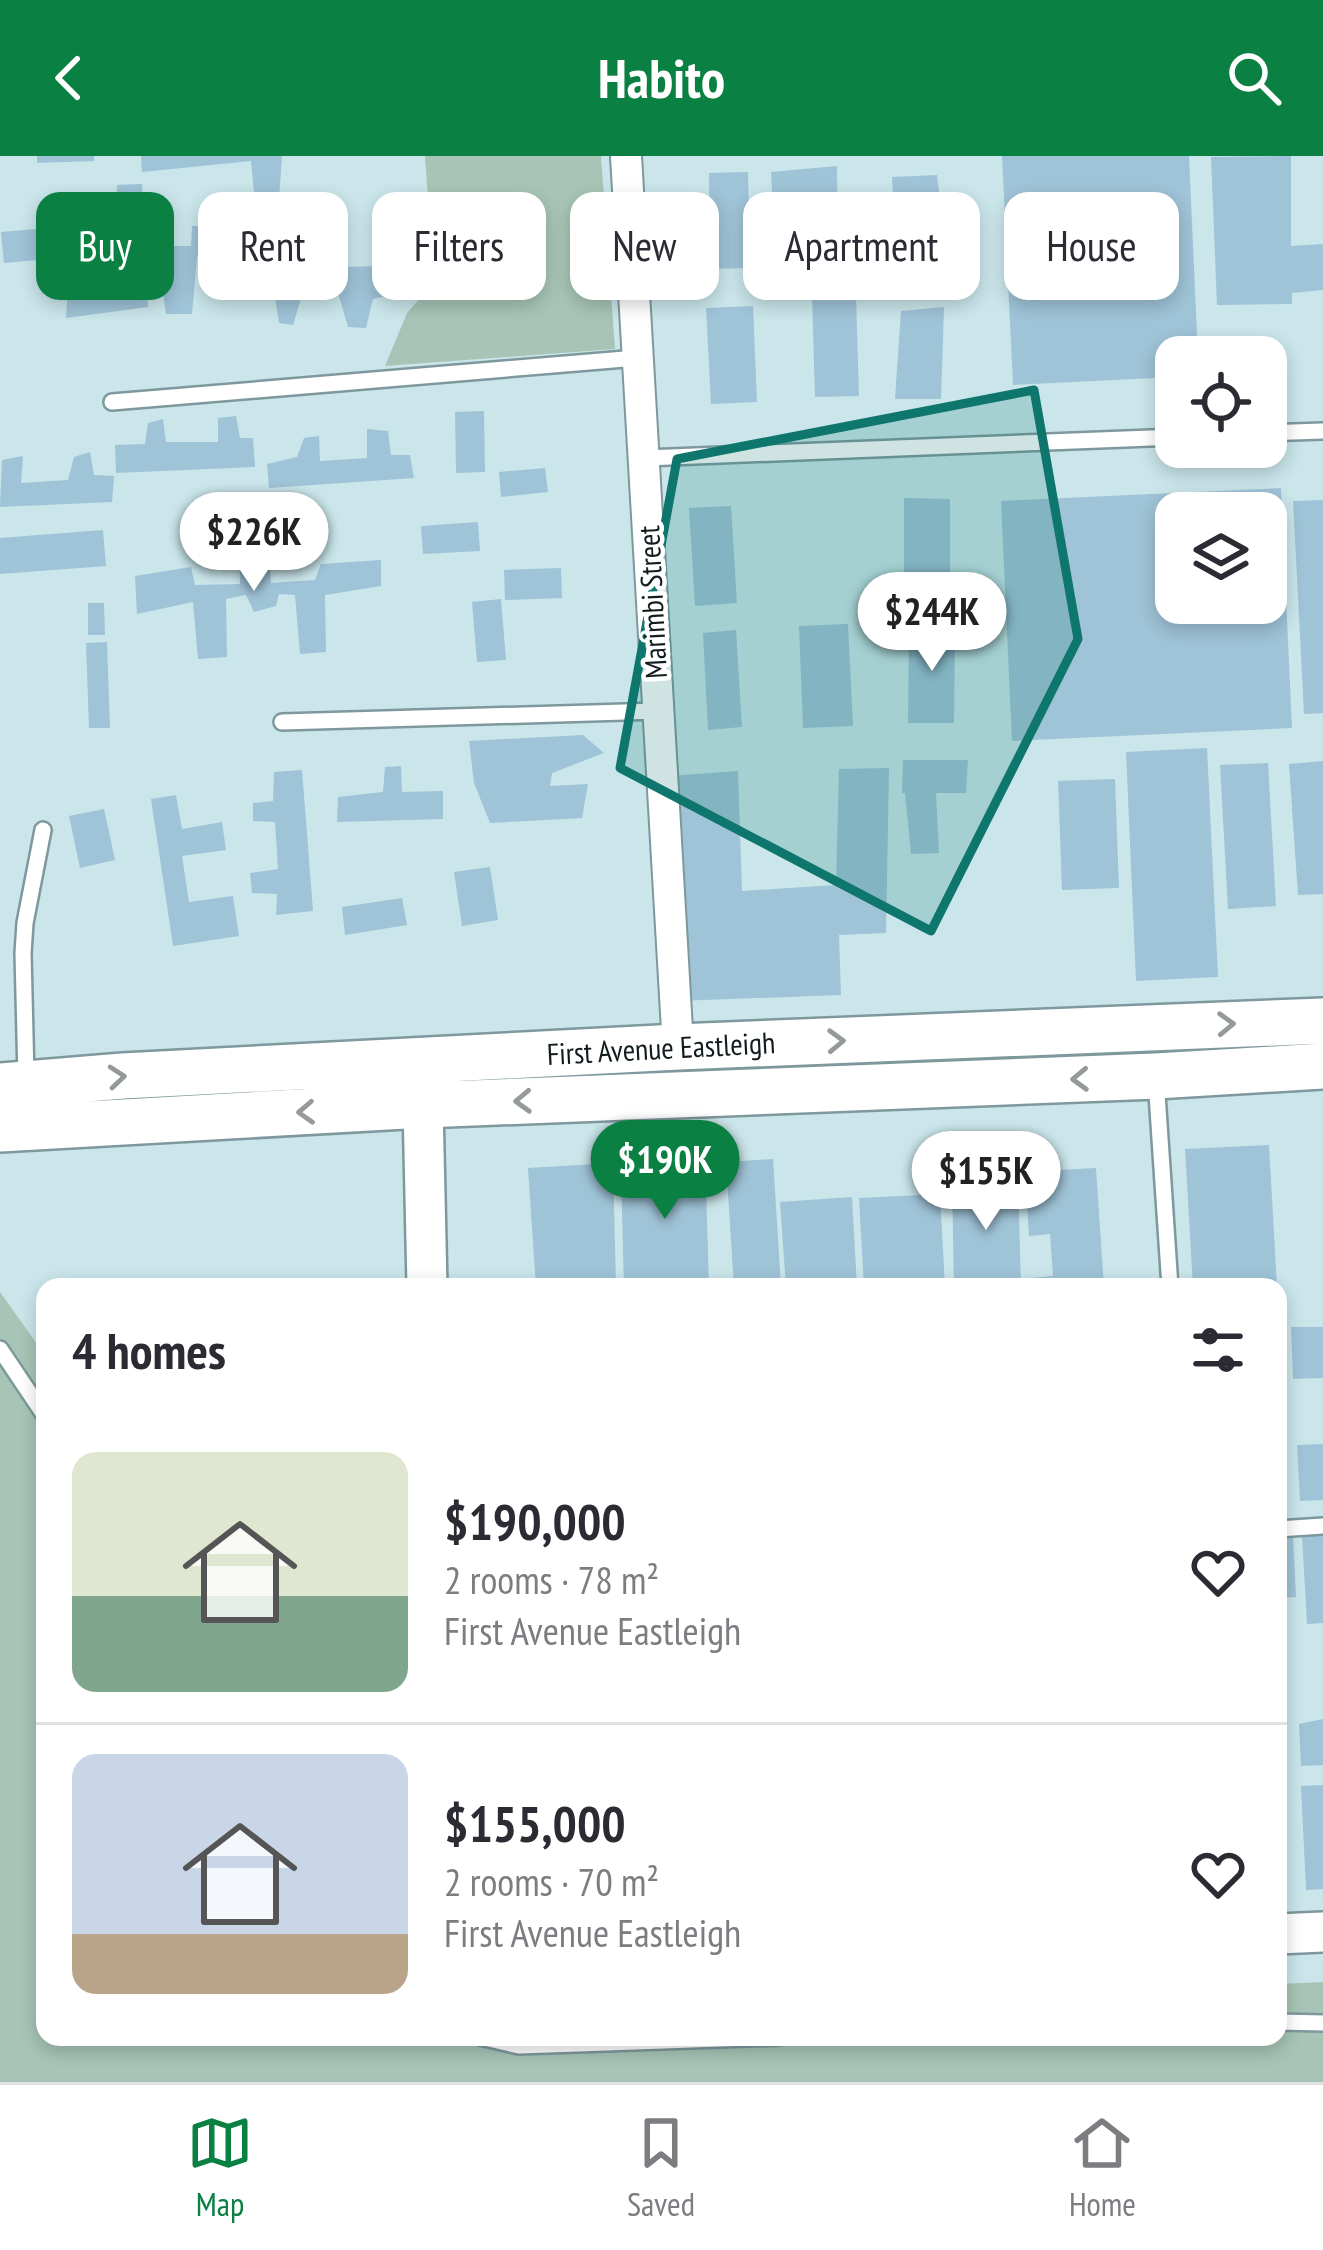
<!DOCTYPE html>
<meta charset="utf-8">
<style>
:root{--surface:#fff;--page:#f2f2f3;--text:#2b2b33;--muted:#7c7c81;--line:#e1e1e2;--accent:#0b8043}
body{margin:0;font-family:"PT Sans Narrow",sans-serif;background:var(--page);color:var(--text);height:100vh;display:flex;flex-direction:column;font-size:45px;white-space:nowrap}
*{box-sizing:border-box;margin:0}
p{font-size:39px;color:var(--muted)}
.icon{flex:none;width:66px;height:66px;fill:none;stroke:currentColor;stroke-width:2;stroke-linecap:round;stroke-linejoin:round}
.map{position:relative;flex:1;overflow:hidden}
.details{position:absolute;left:36px;top:1122px;width:1251px;height:768px;display:flex;flex-direction:column;background:var(--surface);border-radius:24px;box-shadow:0 6px 18px #0003}
.details>*{flex:none}
.top-card{position:absolute;left:36px;top:36px;width:1251px;height:108px;display:flex;gap:24px}
.buttons{position:absolute;left:1155px;top:180px;display:grid;gap:24px}
.buttons a{display:grid;place-items:center;width:132px;height:132px;border-radius:24px;background:var(--surface);box-shadow:0 6px 18px #0003;font-size:60px}
.price{position:absolute;translate:-50% -102px;padding:0 27px;border-radius:42px;background:#fff;color:#222;font-size:39px;line-height:78px;filter:drop-shadow(0 3px 6px #0008)}
.price::after{content:'';position:absolute;left:50%;top:72px;width:36px;height:27px;margin-left:-18px;background:inherit;clip-path:polygon(0 0,100% 0,50% 100%)}
.price.current{background:var(--accent);color:#fff}
ul{padding:0;list-style:none}
li{display:flex;align-items:center;gap:36px;height:300px;padding:0 36px}
li+li{border-top:3px solid var(--line)}
li span{display:grid;place-items:center;flex:none;width:336px;height:240px;border-radius:24px;color:#555}
li>.icon{margin-inline-start:auto}
span .icon{width:144px;height:144px;fill:#fffc;stroke-width:1}
li b{font-size:51px}
h2{display:flex;justify-content:space-between;align-items:center;height:144px;padding:0 36px;font-size:51px}
.chip{padding:0 42px;border-radius:24px;background:var(--surface);box-shadow:0 6px 18px #0003;font-size:42px;line-height:108px}
.chip.current{background:var(--accent);color:#fff}
header{display:flex;justify-content:space-between;align-items:center;height:156px;padding:0 36px;background:var(--accent);color:#fff;font-size:54px;font-weight:700}
.dock{display:flex;justify-content:space-around;align-items:center;height:168px;border-top:3px solid var(--line);background:var(--surface);font-size:33px;color:var(--muted)}
.dock a{display:grid;justify-items:center;gap:6px}
.dock .current{color:var(--accent)}
.map>svg:first-child{display:block}
.green{fill:#a7c5b6}
.building{fill:#9fc3d7;fill-rule:evenodd}
.lines{fill:none;stroke-linecap:round;stroke-linejoin:round}
.service-casing{stroke:#7e989d;stroke-width:20}
.minor-casing{stroke:#7e989d;stroke-width:34}
.tertiary-casing{stroke:#7e989d;stroke-width:44}
.secondary-casing{stroke:#7e989d;stroke-width:50}
.service{stroke:#fff;stroke-width:15}
.minor{stroke:#fff;stroke-width:30}
.tertiary{stroke:#fff;stroke-width:39}
.secondary{stroke:#fff;stroke-width:45}
.oneway{stroke:#94999a}
.marked{fill:#0f766e;fill-opacity:0.2;stroke:#0f766e;stroke-width:9;stroke-linejoin:round}
.labels{text-anchor:middle;stroke-width:9;stroke-linejoin:round;paint-order:stroke}
.street-label{font-size:30px;fill:#121c1e;stroke:#fff}
</style>
<header><svg class="icon" aria-label="back" viewBox="0 0 24 24"><path d="M15 5l-7 7 7 7"/></svg>Habito<svg class="icon" aria-label="search" viewBox="0 0 24 24"><circle cx="10" cy="10" r="6"/><path d="M15 15l6 6"/></svg></header>
<div class="map">
<svg width="1323" height="1926" viewBox="0 0 1323 1926">
<rect width="100%" height="100%" fill="#cae6eb"/>
<!-- green -->
<path class="green" d="M425,0H601L615,193L385,210L407,157L434,126Z
M0,1136L45,1199V1881H1278V1828L1323,1826V1926H0Z"/>
<!-- building -->
<path class="building" d="M37,0H94V5L37,7Z
M141,0H282L278,59L256,57L251,5L142,16Z
M1002,0H1189L1198,201H1176V221L1013,229Z
M1291,0V90L1323,88V134L1292,137V148L1217,149L1211,1Z
M837,10L838,107L776,110L771,16Z
M748,16L750,112L710,113L709,17Z
M937,19L947,99L896,107L892,21Z
M142,28L148,151L66,162L70,100L113,94L117,29Z
M192,70H252L247,91L197,100L192,158H166L156,90H191Z
M58,71L60,102L4,107L1,76Z
M386,110V140L373,143L366,172L348,171L338,137L302,139L293,169L279,167L275,142L254,143L253,113Z
M856,139L859,240L815,241L812,141Z
M753,150L757,246L711,248L706,152Z
M944,151L941,243H895L901,155Z
M484,255L485,316L456,317L455,256Z
M236,260L240,282H253L255,311L116,317L115,289L145,288L148,267L163,263L166,286H218V262Z
M367,273L388,275L391,299H410L414,322L269,332L267,308L297,301L304,282L319,280L320,305L367,302Z
M90,296L94,319L114,320L112,346L0,351L2,304L23,300L21,327L68,324L74,301Z
M545,312L548,336L501,341L499,316Z
M1281,332L1292,572L1012,585L1001,345ZM1176,357H1266V447H1176Z
M904,342L950,343V432H904Z
M1323,344V557L1304,558L1293,345Z
M731,350L737,447L695,450L689,352Z
M265,365L271,427L315,424L321,408L381,404V430L325,439L326,496L300,498L295,439L279,438L276,450L254,456L246,439L226,443L227,501L198,503L193,446L137,458L135,420L191,411L195,429L240,428L241,373Z
M478,366L480,395L423,398L421,370Z
M103,374L106,410L0,418V382Z
M561,412L562,442L505,444L504,414Z
M501,443L506,504L477,506L472,446Z
M88,447H104L105,479H88Z
M848,468L853,570L803,572L799,470Z
M909,469H955L954,567H908Z
M736,474L742,571L708,574L703,477Z
M107,486L110,572H89L86,487Z
M583,579L604,597L552,617L550,630L588,628L582,662L490,667L474,627L469,585Z
M1207,592L1218,821L1136,825L1126,596Z
M903,604H968L966,637H936L939,697L911,698L905,637H902Z
M1323,605V738L1298,739L1289,608Z
M1268,607L1276,750L1228,753L1220,609Z
M401,610L402,636L443,635V663L337,666L338,641L383,636L385,611Z
M889,612L886,777L839,779L841,839L677,845L669,620L738,615L742,735L836,729L839,613Z
M302,614L313,755L276,759L277,738L252,737L250,717L278,713L275,666L253,665V647L273,645L274,616Z
M1115,623L1119,732L1062,734L1058,625Z
M176,639L182,673L222,666L226,694L182,700L189,746L233,740L239,780L173,790L151,643Z
M104,653L115,704L80,712L69,660Z
M490,711L498,764L462,770L454,716Z
M402,742L407,769L345,779L342,751Z
M1269,989L1277,1131H1193L1185,993Z
M705,997L709,1131H624L621,1017L643,999Z
M773,1003L781,1131H734L726,1006Z
M613,1007L616,1131H536L528,1012Z
M1096,1012L1104,1131H1032L1031,1122L1053,1120L1050,1078L1029,1080L1025,1016Z
M1018,1022L1021,1131H954L952,1024Z
M940,1038L945,1131H864L859,1042Z
M852,1041L857,1131H786L780,1046Z
M1291,1171H1323V1222L1293,1223Z
M1323,1288V1344L1300,1345L1297,1289Z
M1293,1378L1296,1441L1278,1442V1379Z
M1323,1379V1467L1307,1468L1302,1380Z
M1323,1563V1609L1301,1610L1299,1568Z
M1323,1629V1733L1306,1734L1301,1630Z"/>
<g class="lines">
<!-- service casing -->
<g class="service-casing">
<path id="service" d="M112,246L637,202
M1266,277L1323,275
M645,302L1176,281
M282,566L658,555
M26,922L23,797L25,767L43,674
M1156,923L1170,1131
M0,1193L45,1260
M1278,1373L1323,1370
M1278,1866L1323,1867
M480,1881L519,1890L780,1881"/>
</g>
<!-- minor casing -->
<g class="minor-casing">
<path id="minor" d="M626,0L678,891"/>
</g>
<!-- tertiary casing -->
<g class="tertiary-casing">
<path id="tertiary" d="M423,949L427,1131
M1278,1778L1323,1776"/>
</g>
<!-- secondary casing -->
<g class="secondary-casing">
<path id="secondary" d="M0,930L123,920L678,891L1323,865
M0,973L423,949L1156,920L1323,910"/>
</g>
<!-- service -->
<use href="#service" class="service"/>
<!-- minor -->
<use href="#minor" class="minor"/>
<!-- tertiary -->
<use href="#tertiary" class="tertiary"/>
<!-- secondary -->
<use href="#secondary" class="secondary"/>
</g>
<!-- one-way arrows -->
<defs><path id="oneway-chevron" d="M-2-3.5L2.5 0L-2 3.5" fill="none" stroke-width="1.6" stroke-linecap="round" stroke-linejoin="round" transform="scale(3)"/></defs>
<g class="oneway">
<use href="#oneway-chevron" transform="translate(1226 868) rotate(-2)"/>
<use href="#oneway-chevron" transform="translate(836 885) rotate(-2)"/>
<use href="#oneway-chevron" transform="translate(117 921) rotate(-5)"/>
<use href="#oneway-chevron" transform="translate(1080 923) rotate(178)"/>
<use href="#oneway-chevron" transform="translate(523 945) rotate(178)"/>
<use href="#oneway-chevron" transform="translate(306 956) rotate(177)"/>
</g>
<!-- marked area -->
<path class="marked" d="M1034,234L1078,483L931,775L620,612L677,303Z"/>
<g class="labels">
<!-- street labels -->
<g class="street-label">
<text transform="translate(653 446) rotate(-93)" y="10">Marimbi Street</text>
<text transform="translate(661 893) rotate(-3)" y="10">First Avenue Eastleigh</text>
</g>
</g>
</svg>
<div class="buttons">
<a><svg class="icon" aria-label="locate" viewBox="0 0 24 24"><circle cx="12" cy="12" r="6"/><path d="M12 2v4M12 18v4M2 12h4M18 12h4"/></svg></a>
<a><svg class="icon" aria-label="layers" viewBox="0 0 24 24"><path d="M12 4l9 5-9 5-9-5zM3 14l9 5 9-5"/></svg></a>
</div>
<b class="price" style="left:254px;top:438px">$226K</b>
<b class="price" style="left:932px;top:518px">$244K</b>
<b class="price current" style="left:665px;top:1066px">$190K</b>
<b class="price" style="left:986px;top:1077px">$155K</b>
<div class="top-card">
<a class="chip current">Buy</a>
<a class="chip">Rent</a>
<a class="chip">Filters</a>
<a class="chip">New</a>
<a class="chip">Apartment</a>
<a class="chip">House</a>
</div>
<section class="details">
<h2>4 homes<svg class="icon" aria-label="filters" viewBox="0 0 24 24"><path d="M4 7h16M4 17h16"/><circle cx="9" cy="7" r="2"/><circle cx="15" cy="17" r="2"/></svg></h2>
<ul>
<li><span style="background:linear-gradient(#dfe7d0 60%,#7fa58c 0)"><svg class="icon" aria-label="home" viewBox="0 0 24 24"><path d="M3 11l9-7 9 7M6 9v11h12V9"/></svg></span><div><b>$190,000</b><p>2 rooms · 78 m²</p><p>First Avenue Eastleigh</p></div><svg class="icon" aria-label="heart" viewBox="0 0 24 24"><path d="M12 20l-8-8c-3-5 5-10 8-4 3-6 11-1 8 4z"/></svg></li>
<li><span style="background:linear-gradient(#c9d6e8 75%,#b9a48a 0)"><svg class="icon" aria-label="home" viewBox="0 0 24 24"><path d="M3 11l9-7 9 7M6 9v11h12V9"/></svg></span><div><b>$155,000</b><p>2 rooms · 70 m²</p><p>First Avenue Eastleigh</p></div><svg class="icon" aria-label="heart" viewBox="0 0 24 24"><path d="M12 20l-8-8c-3-5 5-10 8-4 3-6 11-1 8 4z"/></svg></li>
</ul>
</section>
</div>
<nav class="dock">
<a class="current"><svg class="icon" aria-label="map" viewBox="0 0 24 24"><path d="M3 6l6-2 6 2 6-2v14l-6 2-6-2-6 2zM9 4v14M15 6v14"/></svg>Map</a>
<a><svg class="icon" aria-label="saved" viewBox="0 0 24 24"><path d="M7 4h10v16l-5-4-5 4z"/></svg>Saved</a>
<a><svg class="icon" aria-label="home" viewBox="0 0 24 24"><path d="M3 11l9-7 9 7M6 9v11h12V9"/></svg>Home</a>
</nav>
